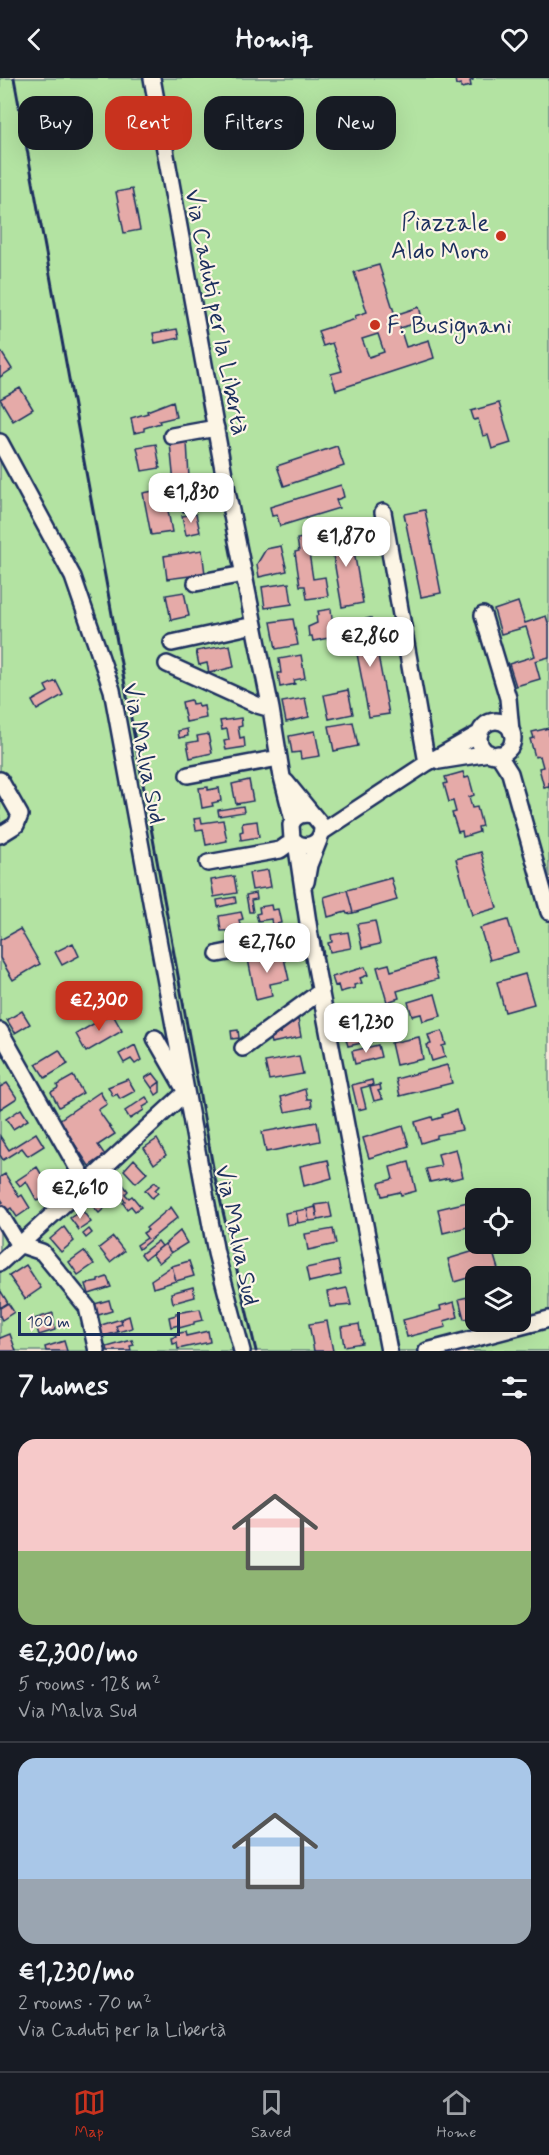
<!DOCTYPE html>
<meta charset="utf-8">
<style>
:root{--surface:#171b24;--page:#242831;--text:#f1f3f6;--muted:#9ea1a6;--line:#363941;--accent:#c8321e}
body{margin:0;font-family:Mynerve,sans-serif;background:var(--page);color:var(--text);height:100vh;display:flex;flex-direction:column;font-size:22px;white-space:nowrap}
*{box-sizing:border-box;margin:0}
p{font-size:20px;color:var(--muted)}
.icon{flex:none;width:33px;height:33px;fill:none;stroke:currentColor;stroke-width:2;stroke-linecap:round;stroke-linejoin:round}
.map{position:relative;height:1273px;overflow:hidden}
.drawer{display:flex;flex-direction:column;background:var(--surface);flex:1}
.drawer>*{flex:none}
.top-card{position:absolute;left:18px;top:18px;width:513px;height:54px;display:flex;gap:12px}
.fabs{position:absolute;left:465px;top:1110px;display:grid;gap:12px}
.fabs a{display:grid;place-items:center;width:66px;height:66px;border-radius:12px;background:var(--surface);box-shadow:0 6px 24px #0002;font-size:30px}
.scale{position:absolute;left:18px;bottom:15px;width:162px;box-sizing:border-box;padding-left:6px;border:3px solid #1b2f5e;border-top:0;font-size:16px;line-height:21px;white-space:nowrap;color:#1b2f5e;-webkit-text-stroke:4px #fcf5e5;paint-order:stroke}
.price{position:absolute;translate:-50% -51px;padding:0 14px;border-radius:12px;background:#fff;color:#222;font-size:20px;line-height:39px;filter:drop-shadow(0 2px 3px #0008)}
.price::after{content:'';position:absolute;left:50%;top:36px;width:18px;height:14px;margin-left:-9px;background:inherit;clip-path:polygon(0 0,100% 0,50% 100%)}
.price.active{background:var(--accent);color:#fff}
ul{padding:0;list-style:none}
li{display:grid;align-content:center;gap:12px;height:318px;padding:0 18px}
li+li{border-top:2px solid var(--line)}
li span{display:grid;place-items:center;height:186px;border-radius:18px;color:#555}
li>.icon{margin-inline-start:auto}
span .icon{width:108px;height:108px;fill:#fffc;stroke-width:1}
li b{font-size:26px}
h2{display:flex;justify-content:space-between;align-items:center;height:72px;padding:0 18px;font-size:26px}
.pill{padding:0 21px;border-radius:18px;background:var(--surface);box-shadow:0 6px 24px #0002;font-size:21px;line-height:54px}
.pill.active{background:var(--accent);color:#fff}
header{display:flex;justify-content:space-between;align-items:center;height:78px;padding:0 18px;background:var(--surface);font-size:27px;font-weight:800}
.tab-bar{display:flex;justify-content:space-around;align-items:center;height:84px;border-top:2px solid var(--line);background:var(--surface);font-size:16px;color:var(--muted)}
.tab-bar a{display:grid;justify-items:center;gap:3px}
.tab-bar .active{color:var(--accent)}
.map>svg:first-child{display:block}
.green{fill:#b3e3a2;stroke:#678980;stroke-width:1.5;fill-rule:evenodd}
.building{fill:#e5aaa8;stroke:#1b2f5e;stroke-width:1.5;fill-rule:evenodd}
.lines{fill:none;stroke-linecap:round;stroke-linejoin:round}
.minor-casing{stroke:#1b2f5e;stroke-width:20}
.minor{stroke:#fcf5e5;stroke-width:15}
.rail{stroke:#1b2f5e;stroke-width:3}
.poi-dot{fill:#c8321e;stroke:#fcf5e5;stroke-width:2}
.labels{text-anchor:middle;stroke-width:4.5;stroke-linejoin:round;paint-order:stroke}
.poi-label{font-size:24px;fill:#1b2f5e;stroke:#fcf5e5;text-anchor:end}
.street-label{font-size:24px;fill:#1b2f5e;stroke:#fcf5e5}
</style>
<header><svg class="icon" aria-label="back" viewBox="0 0 24 24"><path d="M15 5l-7 7 7 7"/></svg>Homiq<svg class="icon" aria-label="heart" viewBox="0 0 24 24"><path d="M12 20l-8-8c-3-5 5-10 8-4 3-6 11-1 8 4z"/></svg></header>
<div class="map">
<svg width="549" height="1273" viewBox="0 0 549 1273">
<rect width="100%" height="100%" fill="#f7e6d9"/>
<filter id="ink" filterUnits="userSpaceOnUse"><feTurbulence type="fractalNoise" baseFrequency=".0167" numOctaves="2"/><feDisplacementMap in="SourceGraphic" scale="12" xChannelSelector="R" yChannelSelector="G"/><feConvolveMatrix kernelMatrix="1 2 1 2 8 2 1 2 1" color-interpolation-filters="sRGB"/></filter>
<g filter="url(#ink)">
<!-- green -->
<path class="green" d="M0,0H549V1273H0ZM476,1120H520V1166H476ZM476,1198H520V1244H476Z"/>
<!-- building -->
<path class="building" d="M455,0H473V2L470,3L471,8L461,10V6L456,7Z
M132,111L140,152L124,155L116,114Z
M379,187L395,237L419,229L423,243L400,250L406,269L429,262L434,280L336,312L331,296L342,293L332,265L323,268L318,253L356,241L355,238L367,234L354,194ZM378,256L384,274L369,279L362,261Z
M177,251L179,260L155,265L153,255Z
M0,272L12,291L0,299Z
M20,310L33,331L13,343L0,321Z
M173,323L176,339L159,343L160,345L144,350V353L134,355L131,340L148,335L147,333Z
M499,325L511,365L492,371L488,357L483,358L478,341L474,342L471,333Z
M187,363L189,400H192L193,413L175,415L170,365Z
M156,366L160,390L142,393L137,369Z
M337,368L344,388L284,408L277,388Z
M341,407L344,419L336,422L339,430L280,448L277,437L272,438L270,429Z
M164,411L172,454L151,457L143,415Z
M425,432L441,515L421,519L404,436Z
M196,436L200,454L186,457L182,438Z
M350,450L363,525L342,529L329,454Z
M319,457L322,474L309,475L313,501L325,499L328,518L307,521L305,508H300L295,474L299,473L297,461Z
M281,468L287,493L259,499L257,486L266,471Z
M202,472L205,496L167,501L164,478Z
M289,505L292,526L265,530L262,509Z
M184,514L189,538L171,542L166,517Z
M518,524L525,545L546,538L549,548V579L535,583L540,601L516,608L509,586L535,578L526,549L501,556L494,532Z
M331,531L334,559L313,563L312,558H309L308,549L317,545L316,538L319,537L318,533Z
M371,540L389,636L369,639L351,544Z
M293,541L298,567L276,571L271,544Z
M230,567L234,589L209,595L207,585L199,587L196,573Z
M301,577L305,600L294,602L295,606L280,609L278,595H281L279,581Z
M56,603L63,617L37,632L32,623L48,614L45,608Z
M348,612L353,636L329,641L324,617Z
M305,620L309,639L286,644L282,624Z
M191,622L192,626L198,625L199,629L204,628L206,640L186,644L182,624Z
M241,640L242,648L238,649L240,660L244,659L245,669L226,672L224,663L229,662L227,651L222,652L220,643Z
M353,644L358,668L334,673L329,648Z
M549,650V710L548,708L544,709L539,690L543,689L540,678L535,679L530,661L534,660L532,654Z
M187,651L188,658L179,660L178,653Z
M315,653L320,678L301,681L300,674L292,675L289,658Z
M208,656L212,675L190,680L187,665L198,663L197,658Z
M463,694L465,700L469,699L474,717L469,719L472,730L477,729L482,748L478,749L479,754L463,759L462,753L458,754L452,735L456,734L453,723L449,724L444,706L447,705L445,699Z
M249,702L253,723L236,726L232,706Z
M208,709V712L219,710L221,723L212,725L213,728L202,730L199,710Z
M243,728L244,734L219,738L218,732Z
M201,740L202,745L223,742L227,763L206,767L203,751L196,752L194,741Z
M257,743L259,759L241,762L240,754L243,753L242,745Z
M481,774L497,830L472,837L456,781Z
M268,792L271,809L252,812L249,795Z
M234,798L237,815L214,819L211,802Z
M391,800L397,822L353,835L347,812Z
M347,812L353,835L347,836L346,834L328,839L324,819Z
M256,815L257,821L251,822L253,834H249L246,817Z
M235,819L236,825L218,829L217,822Z
M271,827L272,832L278,831L281,845L272,847L271,841L258,843L256,836L260,835L259,829Z
M241,834L243,841L239,842L241,852L221,853L219,838Z
M508,842L518,874L490,882L480,850Z
M375,843L380,866L362,870L357,846Z
M20,851L40,886L13,902L0,880V862Z
M348,854L351,870L330,874L328,865L332,864L331,857Z
M321,860L324,878L318,880L315,861Z
M73,865L79,878L62,887L55,874Z
M283,876L289,902L270,906L272,918L256,922L248,881Z
M432,881L438,901L397,913L399,920L387,924L377,889L389,886L391,893Z
M365,889L368,897L360,900L362,905L354,907L355,910L340,914L338,907L335,908L332,899Z
M525,896L534,926L505,934L497,904Z
M435,916L441,938L423,943L421,936L412,938L408,924Z
M22,933L30,946L15,955L7,942Z
M112,935L122,953L86,974L76,956Z
M298,941L301,959L271,965L269,957L281,955L280,948L287,943Z
M384,942L387,953L373,956L375,962L348,968L343,950Z
M238,952L239,960L232,961L231,953Z
M442,953L446,967L442,968L445,979L432,983L427,967L431,966L428,957Z
M419,959L423,981L396,987L391,965Z
M135,967L141,982L135,986L131,981L124,985L119,976Z
M378,967L381,979L355,986L352,973Z
M59,972L68,986L45,1000L36,986Z
M299,978L303,996L269,1002L265,984Z
M447,987L452,1005L400,1018L396,1001Z
M153,995L160,1004L152,1010L145,1000Z
M73,998L83,1015L59,1029L51,1014L58,1010L57,1007Z
M128,1001L135,1013L120,1021L117,1016L113,1018L108,1009Z
M372,1002L373,1007L361,1010L366,1030L358,1032L352,1007Z
M160,1004V1014L156,1017L152,1010Z
M7,1005L17,1020L0,1031V1009Z
M380,1007L381,1012L378,1013L383,1021L374,1023L370,1009Z
M305,1011L307,1021H311L312,1029L285,1034L281,1019Z
M100,1014L107,1026L98,1032L115,1056L98,1067L105,1077L89,1088L59,1042Z
M146,1019L150,1025L143,1029L144,1032L130,1041L125,1033Z
M21,1031L28,1042L13,1051L6,1041Z
M456,1032L462,1052L437,1057V1060L421,1065L415,1044L432,1039L433,1042L443,1039L442,1037Z
M317,1044L320,1063L266,1074L262,1054Z
M403,1048L409,1068L369,1080L363,1060Z
M36,1055L44,1068L28,1078L22,1070L3,1082L0,1077V1058L9,1072Z
M157,1061L166,1077L154,1086L144,1070Z
M456,1071L463,1099L449,1102V1100L430,1104L426,1091L441,1088L438,1076Z
M134,1081L147,1095L136,1105L124,1092Z
M328,1082L332,1100L304,1108L300,1088Z
M409,1084L416,1113L401,1117L400,1114L382,1118L379,1105L393,1101L390,1089Z
M37,1089L52,1114L37,1123L26,1103L20,1108L16,1103Z
M5,1096L19,1119L22,1117L30,1130L17,1139L11,1130L5,1134L0,1126L3,1124L0,1120V1099Z
M118,1100L128,1113L125,1116L129,1120L132,1118L141,1129L135,1133L131,1128L127,1131L123,1125L125,1123L121,1119L117,1122L106,1109Z
M155,1104L159,1108L155,1112L158,1115L152,1120L145,1112Z
M100,1118L108,1127L99,1135L89,1124L96,1119L98,1120Z
M476,1122V1147L443,1155L438,1131Z
M329,1125L332,1139L318,1142L315,1127Z
M171,1129L178,1139L139,1171L137,1167L147,1160L143,1155L148,1152L146,1150Z
M316,1129L318,1142L309,1143L307,1131Z
M307,1131L309,1143L298,1145L296,1133Z
M82,1132L91,1144L79,1152L70,1140Z
M296,1133L298,1145L287,1147L285,1135Z
M64,1149L74,1163L61,1174L50,1161Z
M89,1151L92,1155L86,1160L83,1156Z
M333,1151L336,1166L308,1172L305,1156Z
M180,1153L187,1165L171,1175L165,1166Z
M113,1159L124,1173L110,1184L99,1170Z
M158,1163L162,1168L145,1181L141,1176Z
M165,1166L171,1175L159,1185L152,1176Z
M491,1168L498,1191L454,1204L448,1181Z
M84,1173L94,1186L78,1197L69,1184Z
M189,1183L194,1198L176,1203L172,1188Z
M338,1183L341,1197L309,1204L306,1190Z
M26,1187L41,1210L25,1221L9,1198Z
M172,1188L176,1203L153,1210L151,1202Z
M107,1199L111,1209L89,1216L86,1206L98,1204V1202Z
M193,1209L195,1219L173,1225L171,1215Z
M347,1210L351,1227L330,1229L327,1214Z
M0,1212L8,1225L0,1230Z
M476,1217V1239L464,1241L459,1221Z
M109,1222L112,1233L95,1238L91,1227Z
M454,1224L458,1239L444,1243L446,1249L407,1259L403,1242L441,1232L440,1228Z
M8,1225L14,1234L2,1242L0,1238V1230Z
M200,1231L203,1242L194,1244V1246L179,1250V1247L171,1249L169,1239L176,1237V1235Z
M53,1235L55,1252L39,1257L34,1241Z
M129,1238L132,1250L118,1254L116,1248L122,1246L121,1241Z
M121,1241L122,1246L116,1248L118,1254L101,1259L98,1248Z
M327,1243L333,1273H314L309,1246Z
M359,1246L362,1265L344,1268L341,1249Z
M208,1253L210,1264L178,1271L177,1265L173,1266L172,1260L176,1259L175,1256L185,1254L186,1258Z
M10,1256L16,1273H0V1260Z
M132,1262L134,1267L130,1268L131,1273H108L107,1269Z
M64,1263L67,1273H46L45,1269Z"/>
<g class="lines">
<!-- minor casing -->
<g class="minor-casing">
<path id="minor" d="M152,0L227,413L271,631L282,699L293,742
M172,358L216,350
M0,364L73,499L112,612L216,1175L242,1273
M186,425L227,413
M383,434L427,685
M196,505L244,496
M483,537L508,620L511,653
M172,565L254,547
M167,586L257,627L271,631
M479 660a17 17 0 1 1 34 0a17 17 0 1 1-34 0Z
M498,676L510,695L549,834
M439,683L489,675
M188,697L279,680
M0,702L20,737L16,747L0,757
M286,704L322,748C323,766 305,774 292,761L291,747C295,737 302,735 313,737
M322,754L427,685L480,655
M208,785L280,772L287,767L296,764L310,858L389,1273
M306,804L309,787L319,762
M218,876L310,858
M0,953L86,1105
M243,970L321,913
M0,1136L18,1166L42,1174L87,1229L97,1273
M0,1185L186,1014L155,960
M427,1273L549,1241"/>
</g>
<!-- minor -->
<use href="#minor" class="minor"/>
<!-- rail -->
<path class="rail" d="M14,0L215,1100L256,1273"/>
</g>
</g>
<!-- markers -->
<g class="poi-dot">
<circle cx="501" cy="158" r="6"/>
<circle cx="375" cy="247" r="6"/>
</g>
<g class="labels">
<!-- poi labels -->
<g class="poi-label">
<text x="489" y="152">Piazzale<tspan x="489" dy="28">Aldo Moro</tspan></text>
<text x="387" y="255" text-anchor="start">F. Busignani</text>
</g>
<!-- street labels -->
<g class="street-label">
<text transform="translate(217 234) rotate(79)" y="8">Via Caduti per la Libertà</text>
<text transform="translate(145 675) rotate(79)" y="8">Via Malva Sud</text>
<text transform="translate(238 1157) rotate(78)" y="8">Via Malva Sud</text>
</g>
</g>
</svg>
<div class="fabs">
<a><svg class="icon" aria-label="locate" viewBox="0 0 24 24"><circle cx="12" cy="12" r="6"/><path d="M12 2v4M12 18v4M2 12h4M18 12h4"/></svg></a>
<a><svg class="icon" aria-label="layers" viewBox="0 0 24 24"><path d="M12 4l9 5-9 5-9-5zM3 14l9 5 9-5"/></svg></a>
</div>
<div class="scale">100 m</div>
<b class="price" style="left:191px;top:446px">€1,830</b>
<b class="price" style="left:346px;top:490px">€1,870</b>
<b class="price" style="left:370px;top:590px">€2,860</b>
<b class="price" style="left:267px;top:896px">€2,760</b>
<b class="price active" style="left:99px;top:954px">€2,300</b>
<b class="price" style="left:366px;top:976px">€1,230</b>
<b class="price" style="left:80px;top:1142px">€2,610</b>
<div class="top-card">
<a class="pill">Buy</a>
<a class="pill active">Rent</a>
<a class="pill">Filters</a>
<a class="pill">New</a>
</div>
</div>
<section class="drawer">
<h2>7 homes<svg class="icon" aria-label="filters" viewBox="0 0 24 24"><path d="M4 7h16M4 17h16"/><circle cx="9" cy="7" r="2"/><circle cx="15" cy="17" r="2"/></svg></h2>
<ul>
<li><span style="background:linear-gradient(#f6c9c9 60%,#8fb573 0)"><svg class="icon" aria-label="home" viewBox="0 0 24 24"><path d="M3 11l9-7 9 7M6 9v11h12V9"/></svg></span><div><b>€2,300/mo</b><p>5 rooms · 128 m²</p><p>Via Malva Sud</p></div></li>
<li><span style="background:linear-gradient(#a9c7e8 65%,#9aa5b1 0)"><svg class="icon" aria-label="home" viewBox="0 0 24 24"><path d="M3 11l9-7 9 7M6 9v11h12V9"/></svg></span><div><b>€1,230/mo</b><p>2 rooms · 70 m²</p><p>Via Caduti per la Libertà</p></div></li>
</ul>
</section>
<nav class="tab-bar">
<a class="active"><svg class="icon" aria-label="map" viewBox="0 0 24 24"><path d="M3 6l6-2 6 2 6-2v14l-6 2-6-2-6 2zM9 4v14M15 6v14"/></svg>Map</a>
<a><svg class="icon" aria-label="saved" viewBox="0 0 24 24"><path d="M7 4h10v16l-5-4-5 4z"/></svg>Saved</a>
<a><svg class="icon" aria-label="home" viewBox="0 0 24 24"><path d="M3 11l9-7 9 7M6 9v11h12V9"/></svg>Home</a>
</nav>
